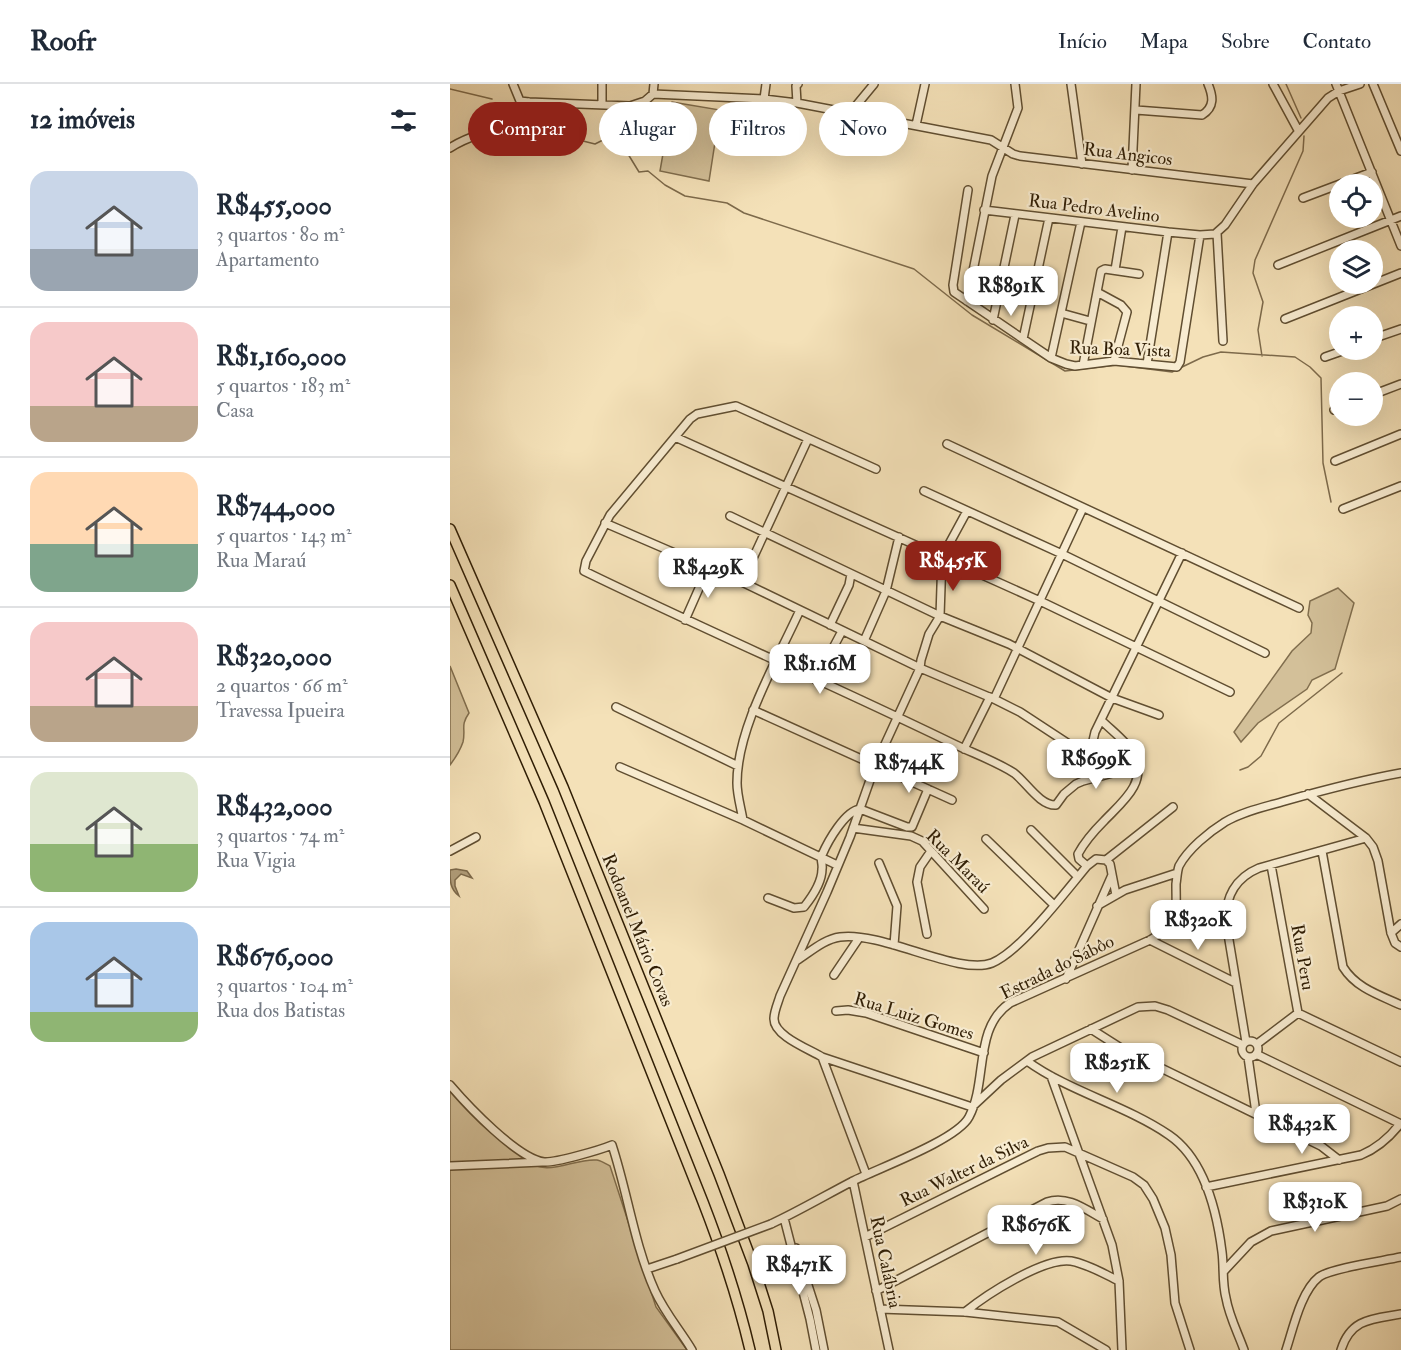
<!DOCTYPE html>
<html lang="pt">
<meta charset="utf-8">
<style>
:root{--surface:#fff;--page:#f2f2f3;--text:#1f2937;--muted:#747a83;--line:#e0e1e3;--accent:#8f2418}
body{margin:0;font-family:"IM FELL Double Pica",serif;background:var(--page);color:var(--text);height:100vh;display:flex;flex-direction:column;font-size:22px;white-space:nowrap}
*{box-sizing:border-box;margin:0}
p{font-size:20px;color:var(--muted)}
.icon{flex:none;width:33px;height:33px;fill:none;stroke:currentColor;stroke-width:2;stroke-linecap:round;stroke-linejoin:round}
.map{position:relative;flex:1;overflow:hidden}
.details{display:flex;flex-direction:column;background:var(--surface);width:450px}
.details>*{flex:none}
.banner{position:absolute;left:18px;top:18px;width:570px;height:54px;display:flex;gap:12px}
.fabs{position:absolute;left:879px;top:90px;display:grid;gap:12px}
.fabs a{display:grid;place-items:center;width:54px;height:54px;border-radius:50%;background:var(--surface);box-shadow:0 6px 24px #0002;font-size:30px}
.price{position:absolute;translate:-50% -51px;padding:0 14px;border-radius:12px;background:#fff;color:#222;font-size:20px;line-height:39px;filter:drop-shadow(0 2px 3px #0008)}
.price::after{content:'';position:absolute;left:50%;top:36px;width:18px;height:14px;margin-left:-9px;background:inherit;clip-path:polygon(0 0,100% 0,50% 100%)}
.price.active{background:var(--accent);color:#fff}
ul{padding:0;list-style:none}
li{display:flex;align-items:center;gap:18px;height:150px;padding:0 30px}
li+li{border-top:2px solid var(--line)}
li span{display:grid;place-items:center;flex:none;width:168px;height:120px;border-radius:18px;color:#555}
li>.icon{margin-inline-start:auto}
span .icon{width:72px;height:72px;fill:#fffc;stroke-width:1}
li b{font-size:26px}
h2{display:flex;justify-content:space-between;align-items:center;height:72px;padding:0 30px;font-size:26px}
.tag{padding:0 21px;border-radius:27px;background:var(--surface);box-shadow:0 6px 24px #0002;font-size:21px;line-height:54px}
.tag.active{background:var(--accent);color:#fff}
header{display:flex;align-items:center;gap:36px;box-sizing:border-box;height:84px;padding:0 30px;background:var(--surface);border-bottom:2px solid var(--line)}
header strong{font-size:28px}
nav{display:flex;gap:33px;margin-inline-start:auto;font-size:21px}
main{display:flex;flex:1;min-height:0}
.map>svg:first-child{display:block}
.green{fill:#d3c099;stroke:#816e4e;stroke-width:1.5}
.water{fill:#b19e7b;stroke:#7d6a4b;stroke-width:1.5}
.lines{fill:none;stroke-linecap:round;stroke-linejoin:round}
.stream{stroke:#7d6a4b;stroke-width:1.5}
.minor-casing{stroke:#604e31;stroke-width:10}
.highway-casing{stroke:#2f1d04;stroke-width:12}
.minor{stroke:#f8ecd1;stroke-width:7}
.highway{stroke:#f4e1b8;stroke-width:9}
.minor-bridge-casing{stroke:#604e31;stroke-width:10;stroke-linecap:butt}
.minor-bridge{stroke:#f8ecd1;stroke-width:7}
.labels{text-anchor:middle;stroke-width:4.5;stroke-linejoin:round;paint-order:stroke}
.street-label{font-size:18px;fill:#2f1d04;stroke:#f8ecd1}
</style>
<header>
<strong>Roofr</strong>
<nav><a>Início</a><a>Mapa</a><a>Sobre</a><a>Contato</a></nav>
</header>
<main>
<section class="details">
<h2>12 imóveis<svg class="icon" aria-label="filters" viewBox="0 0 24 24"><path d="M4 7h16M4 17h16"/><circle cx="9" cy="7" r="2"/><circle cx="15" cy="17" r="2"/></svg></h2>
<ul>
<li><span style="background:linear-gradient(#c9d6e8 65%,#9aa5b1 0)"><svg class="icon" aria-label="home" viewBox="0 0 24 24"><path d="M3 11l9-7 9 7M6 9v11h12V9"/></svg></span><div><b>R$455,000</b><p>3 quartos · 80 m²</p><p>Apartamento</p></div></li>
<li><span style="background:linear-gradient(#f6c9c9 70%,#b9a48a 0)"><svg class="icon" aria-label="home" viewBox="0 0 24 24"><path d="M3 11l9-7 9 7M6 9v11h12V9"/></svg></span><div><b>R$1,160,000</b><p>5 quartos · 183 m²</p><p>Casa</p></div></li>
<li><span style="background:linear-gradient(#ffd9b3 60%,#7fa58c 0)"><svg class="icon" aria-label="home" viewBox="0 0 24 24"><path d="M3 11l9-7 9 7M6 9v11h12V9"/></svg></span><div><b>R$744,000</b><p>5 quartos · 143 m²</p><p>Rua Maraú</p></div></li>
<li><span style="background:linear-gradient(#f6c9c9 70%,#b9a48a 0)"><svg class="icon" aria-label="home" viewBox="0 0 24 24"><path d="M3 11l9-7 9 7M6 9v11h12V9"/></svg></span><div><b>R$320,000</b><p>2 quartos · 66 m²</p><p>Travessa Ipueira</p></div></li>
<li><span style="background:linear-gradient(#dfe7d0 60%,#8fb573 0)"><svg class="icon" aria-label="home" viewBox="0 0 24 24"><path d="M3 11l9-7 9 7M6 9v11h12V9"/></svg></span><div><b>R$432,000</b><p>3 quartos · 74 m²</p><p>Rua Vigia</p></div></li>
<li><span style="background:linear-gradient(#a9c7e8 75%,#8fb573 0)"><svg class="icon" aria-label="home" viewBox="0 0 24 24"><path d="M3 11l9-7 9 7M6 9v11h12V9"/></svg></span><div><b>R$676,000</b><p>3 quartos · 104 m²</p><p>Rua dos Batistas</p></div></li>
</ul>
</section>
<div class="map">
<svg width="951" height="1266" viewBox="0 0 951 1266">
<rect width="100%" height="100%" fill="#f4e1b8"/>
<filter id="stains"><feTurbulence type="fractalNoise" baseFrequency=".00333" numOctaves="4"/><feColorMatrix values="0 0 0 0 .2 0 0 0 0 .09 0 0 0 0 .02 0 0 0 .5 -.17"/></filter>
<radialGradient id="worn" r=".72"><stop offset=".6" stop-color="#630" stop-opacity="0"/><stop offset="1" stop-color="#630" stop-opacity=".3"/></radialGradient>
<!-- green -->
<path class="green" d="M222,18L270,26L259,97L210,87Z
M888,504L904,519L885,585L862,596L857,605L808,639L791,658L784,648L842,567L861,549L862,539L858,531L860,517Z
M0,582L19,629C10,642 16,644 13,658C10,667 6,673 0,681Z
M0,998L73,1075C98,1095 122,1074 147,1076C152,1077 156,1080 160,1082L206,1223L237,1266H0Z"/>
<!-- water -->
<path class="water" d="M6,785L17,787L22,794L11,790L5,796V802L9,812C0,805 0,797 0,786Z"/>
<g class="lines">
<!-- stream -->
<path class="stream" d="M836,0L851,34
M0,5L42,15
M129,56L145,60L157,54H162L178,70L189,88L198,87L215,101L235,112L277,119L294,129L464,185L522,231L615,287L667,281L722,288L726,286
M812,272L808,246L813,218L803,189L805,176L853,67L854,52
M730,284L753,273L771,268L845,273L860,283L871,294L873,379L881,418
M790,686L798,683L811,672L829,639L892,589"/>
<!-- minor casing -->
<g class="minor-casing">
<path id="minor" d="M63,0L70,17L79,18L180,22L195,17L203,10L314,15L347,19L541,56L563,70L570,72L803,100
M152,0V21
M621,0L632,80
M823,0L848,46
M886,0L951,162
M923,0L951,67
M203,10L204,0
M314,15L316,0
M347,19L346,2L348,0
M686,26L752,31C765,23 763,12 758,0
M400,29L424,0
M466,41L475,0
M0,64C27,45 58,50 79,18
M682,86L686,0
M518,106L503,201L504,208L601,274L616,280L625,282L664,277L727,283L730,278L750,151
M853,114L922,88
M534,126L718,148L750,151L765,150L775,141L803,100L878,14L889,7L910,0
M767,149L773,257
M828,181L951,132
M665,186L672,143
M647,208L671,221L677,228L664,277
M517,217L542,92L568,24L565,0
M611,229L640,237
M835,235L951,189
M543,236L565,131
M573,255L599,134
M922,255L951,245
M875,273L895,266
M601,274L631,138
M697,280L718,148
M633,281L651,187L655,185L689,190
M922,311L951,300
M884,326L890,324
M225,353L590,517L780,608
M497,360L849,524
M885,377L951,350
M426,385L286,322L247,330L240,335L160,431L136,477L134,487C257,547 383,601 506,661C525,670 547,678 564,689C576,698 590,722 606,721L614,710L626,700L633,697L670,687L683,668
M474,407L612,470L815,569
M893,425L951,402
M280,432L490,532L559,560L662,614L709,631
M155,439L292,498L470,584L544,615L570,628L634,670L642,661L645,648L732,469
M292,498L358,355
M235,536L258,484
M380,541L399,501L401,490
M414,557L436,507L449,453
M366,596L392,547
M544,615L633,424
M166,623L288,682
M303,626L502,716
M514,665L540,613
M170,683L293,736L387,781
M858,710L916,754L923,763L928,777L941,849L945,859L951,863
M293,736C291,724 287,711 287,699C287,643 327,577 350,526
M403,744L461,752L472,757L534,825
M581,746L628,793
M536,755L604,821
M0,767L26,753
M872,767L893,883C906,904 929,911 951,921
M656,776L723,723
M429,779L447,822L444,861
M821,781L848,929L951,978
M637,782L629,775L628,770C635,757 644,747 654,737C672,718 698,699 684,670C677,658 661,646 651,636
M318,814L344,824L354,823C362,813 372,798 372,785C373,780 370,776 372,771C378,757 395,727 410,725L457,743H462L478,705
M647,822L675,806L727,789
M941,849L951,840
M477,850L467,798L470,783L481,767
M700,856L786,899
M346,877C359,869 374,855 390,853C432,847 509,892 542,879C571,867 616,807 637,782L646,775L656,776L660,780L666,811
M384,891L409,854
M616,895L662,791
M386,927L398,926L416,929L534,969
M641,945L674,966L871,1062L889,1076
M792 965a8 8 0 1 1 16 0a8 8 0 1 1-16 0Z
M796,958L776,838C775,814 785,794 809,784L916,754
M807,960L848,929
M806,970L951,1040
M372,973L522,1023L551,996L582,973L688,923L705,922L718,926L793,961
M798,973L806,1029
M577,977C620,1008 675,1021 719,1051C754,1075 767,1128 772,1168C774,1183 772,1199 776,1214C779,1232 788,1249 794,1266
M601,992L662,1161L669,1197L672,1266
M0,1001C18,1022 67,1074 94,1078C105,1079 150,1066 162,1061C178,1110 184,1160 205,1207C215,1229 230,1246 242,1266
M0,1082L92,1078
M416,1090L372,973C359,965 324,952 324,935C324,927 328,919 330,912L377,808L400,753L425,682L470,584L471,576L479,550L490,532L492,473L517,427
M403,1097L439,1266
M756,1103L911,1071C928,1064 939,1054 950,1040
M334,1134L360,1235L366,1266
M321,1140C349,1127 376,1111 403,1097C429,1084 507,1056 519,1033C538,997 523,944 560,919L700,856C730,839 726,832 726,800C727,794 727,788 729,782C738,765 759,748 775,738C794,727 815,723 835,717C874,706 912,696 951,689
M415,1153L588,1067L598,1064L615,1063L683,1093L694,1101L703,1115L715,1144L721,1171L725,1219L740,1266
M346,1164L366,1226L374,1266
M197,1185L227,1175
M774,1187L801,1158L821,1147L937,1122L951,1115
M426,1207L597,1118C617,1111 635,1125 653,1135
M430,1225L515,1228L608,1238L656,1266
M515,1228C536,1211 594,1173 621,1177C638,1180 654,1190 669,1197
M836,1266C843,1245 851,1207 869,1193C881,1184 933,1177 951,1173
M891,1266C901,1234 923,1235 951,1230"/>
</g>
<!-- highway casing -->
<g class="highway-casing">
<path id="highway" d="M0,445L113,703L269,1090L303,1180L318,1227L326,1266
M0,501L94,718L253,1118C272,1167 288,1215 300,1266"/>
</g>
<!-- minor -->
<use href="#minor" class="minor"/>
<!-- highway -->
<use href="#highway" class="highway"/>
<!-- minor-bridge casing -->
<g class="minor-bridge-casing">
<path id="minor-bridge" d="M227,1175L321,1140"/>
</g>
<!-- minor-bridge -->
<use href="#minor-bridge" class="minor-bridge"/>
</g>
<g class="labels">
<!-- street labels -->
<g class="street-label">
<text transform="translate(678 70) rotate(7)" y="6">Rua Angicos</text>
<text transform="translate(644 124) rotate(7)" y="6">Rua Pedro Avelino</text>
<text transform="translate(670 265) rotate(2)" y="6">Rua Boa Vista</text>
<text transform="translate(508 777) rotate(45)" y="6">Rua Maraú</text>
<text transform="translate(188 846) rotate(68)" y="6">Rodoanel Mário Covas</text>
<text transform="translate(853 873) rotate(80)" y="6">Rua Peru</text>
<text transform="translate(607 883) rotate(-26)" y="6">Estrada do Sabôo</text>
<text transform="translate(464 932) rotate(17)" y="6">Rua Luiz Gomes</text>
<text transform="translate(514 1087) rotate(-26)" y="6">Rua Walter da Silva</text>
<text transform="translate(436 1178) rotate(78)" y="6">Rua Calábria</text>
</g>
</g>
<rect width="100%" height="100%" filter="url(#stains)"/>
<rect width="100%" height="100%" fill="url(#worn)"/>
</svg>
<div class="fabs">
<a><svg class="icon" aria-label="locate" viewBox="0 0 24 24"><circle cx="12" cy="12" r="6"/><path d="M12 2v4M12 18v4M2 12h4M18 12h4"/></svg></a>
<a><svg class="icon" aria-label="layers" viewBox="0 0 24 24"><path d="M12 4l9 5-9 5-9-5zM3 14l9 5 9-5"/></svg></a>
<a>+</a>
<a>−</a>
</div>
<b class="price" style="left:561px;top:233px">R$891K</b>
<b class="price active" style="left:503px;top:508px">R$455K</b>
<b class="price" style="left:258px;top:515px">R$429K</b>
<b class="price" style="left:370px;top:611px">R$1.16M</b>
<b class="price" style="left:646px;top:706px">R$699K</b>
<b class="price" style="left:459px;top:710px">R$744K</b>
<b class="price" style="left:748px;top:867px">R$320K</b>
<b class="price" style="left:667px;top:1010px">R$251K</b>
<b class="price" style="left:852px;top:1071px">R$432K</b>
<b class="price" style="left:865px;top:1149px">R$310K</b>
<b class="price" style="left:586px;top:1172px">R$676K</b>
<b class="price" style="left:349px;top:1212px">R$471K</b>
<div class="banner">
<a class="tag active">Comprar</a>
<a class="tag">Alugar</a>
<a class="tag">Filtros</a>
<a class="tag">Novo</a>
</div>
</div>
</main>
